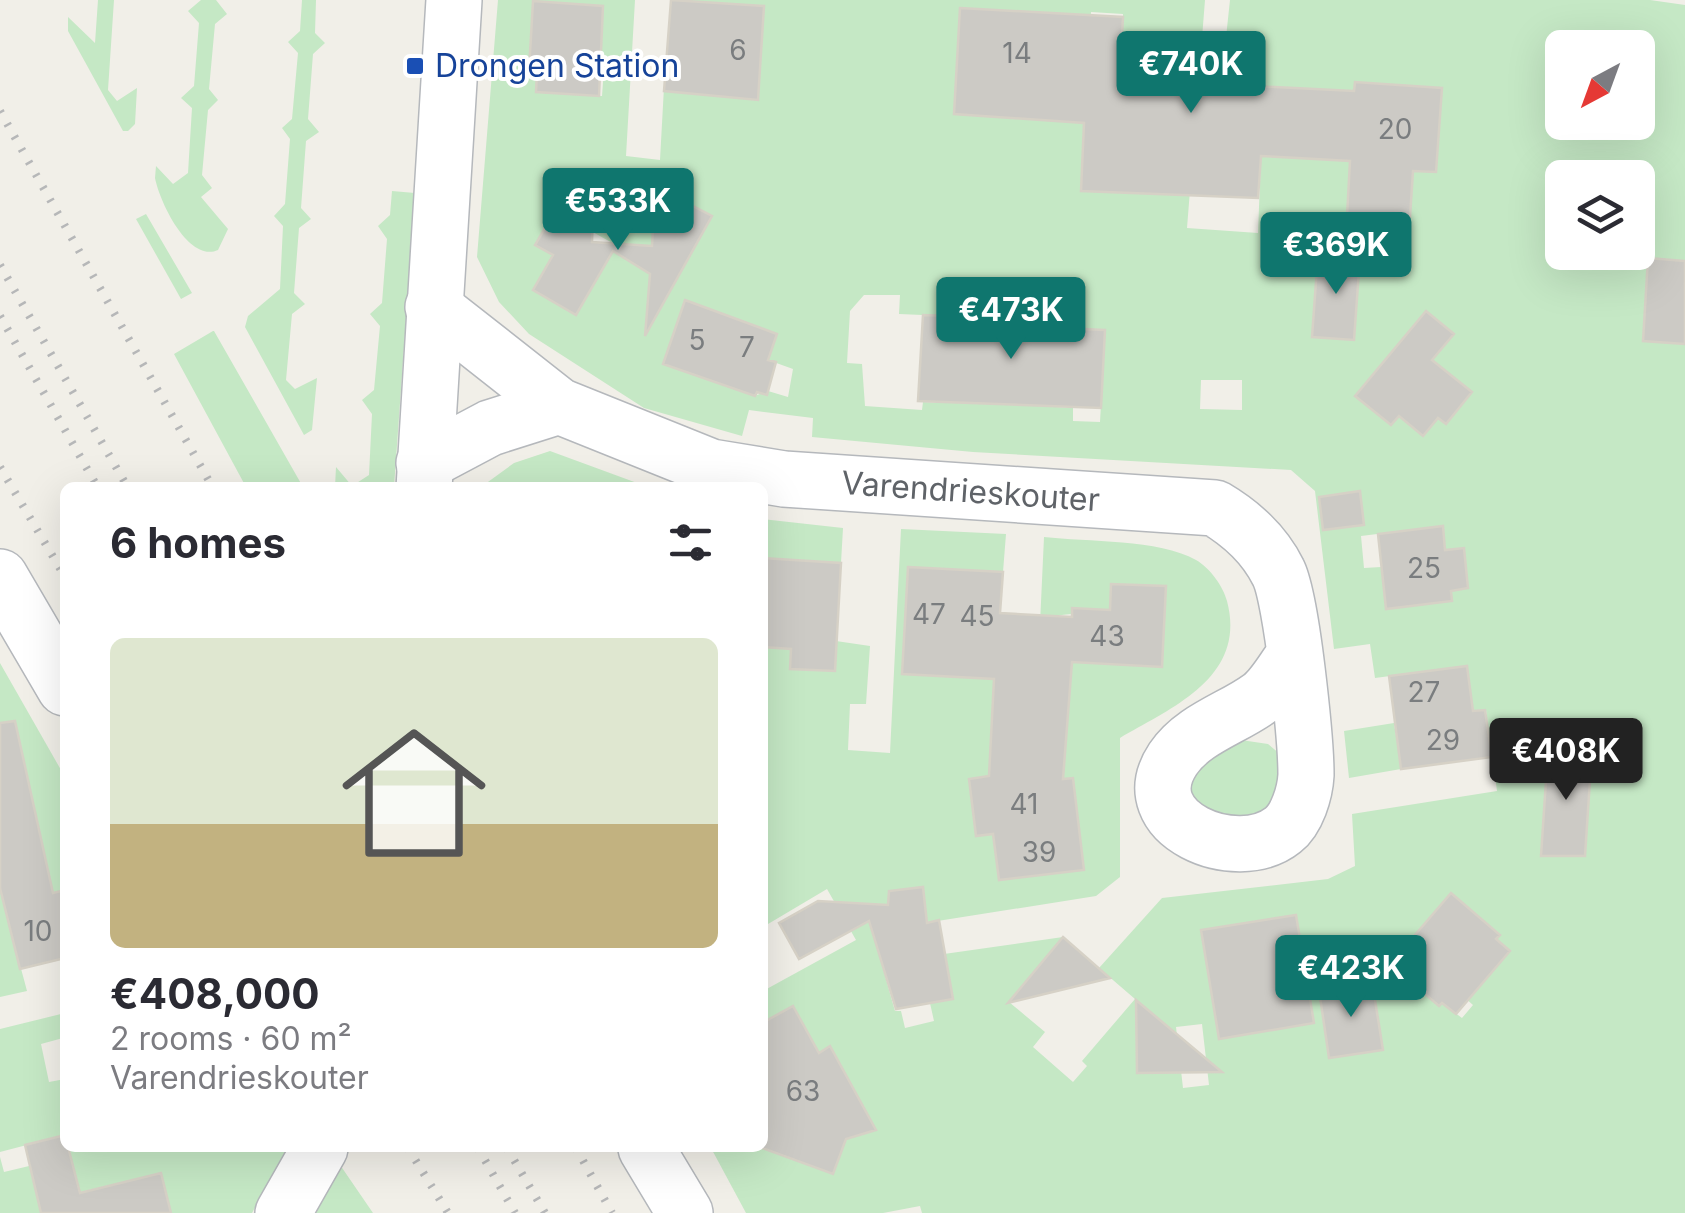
<!DOCTYPE html>
<meta charset="utf-8">
<style>
:root{--surface:#fff;--page:#f7f7f7;--text:#2b2b33;--muted:#7c7c81;--line:#e1e1e2;--accent:#0f766e}
body{margin:0;font-family:Inter,sans-serif;background:var(--page);color:var(--text);height:100vh;display:flex;flex-direction:column;font-size:38px;white-space:nowrap}
*{box-sizing:border-box;margin:0}
p{font-size:32px;color:var(--muted)}
.icon{flex:none;width:55px;height:55px;fill:none;stroke:currentColor;stroke-width:2;stroke-linecap:round;stroke-linejoin:round}
.map{position:relative;flex:1;overflow:hidden}
.side{position:absolute;left:60px;top:482px;width:708px;height:670px;display:flex;flex-direction:column;background:var(--surface);border-radius:15px;box-shadow:0 10px 40px #0002}
.side>*{flex:none}
.needle{width:65px;rotate:221deg}
.tools{position:absolute;left:1545px;top:30px;display:grid;gap:20px}
.tools a{display:grid;place-items:center;width:110px;height:110px;border-radius:15px;background:var(--surface);box-shadow:0 10px 40px #0002;font-size:50px}
.price{position:absolute;translate:-50% -85px;padding:0 22px;border-radius:10px;background:var(--accent);color:#fff;font-size:32px;line-height:65px;filter:drop-shadow(0 2px 5px #0008)}
.price::after{content:'';position:absolute;left:50%;top:60px;width:30px;height:22px;margin-left:-15px;background:inherit;clip-path:polygon(0 0,100% 0,50% 100%)}
.price.selected{background:#222;color:#fff}
ul{padding:0;list-style:none}
li{display:grid;align-content:center;gap:20px;height:530px;padding:0 50px}
li+li{border-top:2px solid var(--line)}
li span{display:grid;place-items:center;height:310px;border-radius:15px;color:#555}
li>.icon{margin-inline-start:auto}
span .icon{width:180px;height:180px;fill:#fffc;stroke-width:1}
li b{font-size:42px}
h2{display:flex;justify-content:space-between;align-items:center;height:120px;padding:0 50px;font-size:42px}
.map>svg:first-child{display:block}
.green{fill:#c5e8c5;fill-rule:evenodd}
.building{fill:#cccac5;stroke:#d6d1c6;stroke-width:2.5}
.lines{fill:none;stroke-linecap:round;stroke-linejoin:round}
.minor-casing{stroke:#b5b8bc;stroke-width:58}
.minor{stroke:#fff;stroke-width:55}
.rail{stroke:#b6b7b8;stroke-width:8;stroke-dasharray:2.5 12;stroke-linecap:butt}
.transit-dot{fill:#1a4fb4;stroke:#fff;stroke-width:4}
.labels{text-anchor:middle;stroke-width:8;stroke-linejoin:round;paint-order:stroke}
.number-label{font-size:28px;fill:#7a7d7f}
.transit-label{font-size:32px;fill:#164399;stroke:#fff;text-anchor:start}
.street-label{font-size:32px;fill:#5f6368;stroke:#fff}
</style>
<div class="map">
<svg width="1685" height="1213" viewBox="0 0 1685 1213">
<rect width="100%" height="100%" fill="#f1efe8"/>
<!-- green -->
<path class="green" d="M98,0H114L108,90L117,101L137,88L135,124L128,131H123L68,31V17L95,43Z
M201,0H216L227,14L215,24L209,89L218,100L208,110L202,175L212,188L201,197L228,229L218,250C189,263 160,203 155,178L156,166L173,184L188,173L192,108L181,98L194,86L199,23L188,11Z
M302,0H316L315,33L325,43L313,54L308,119L319,132L306,141L301,208L311,219L299,228L294,293L305,304L292,314L286,380L295,389L317,378L312,430L304,435L245,327L248,316L280,289L283,226L274,216L285,204L290,139L282,128L292,119L298,53L288,42L300,31Z
M498,0H635L626,156L660,160L664,87L758,96L764,7L680,0H1205L1187,228L1258,233L1261,156L1307,89L1221,84L1230,0H1650L1685,5V1213H922L920,1206L883,1213H746L711,1148H762L852,1086L831,1047L819,1053L795,1009L763,1023V991L856,940L827,889L763,927V647L791,649L790,669L834,671L836,641L870,646L866,704H850L848,750L890,753L901,529L1006,534L1003,572L908,568L902,663H977L1037,689L1044,537C1087,542 1159,539 1196,560C1210,568 1223,586 1227,601C1247,677 1173,707 1120,738V877L1096,896L887,929L889,941L876,944L895,1011H901L905,1028L934,1021L930,1003L944,954L1063,937L1009,1002L1045,1032L1033,1047L1073,1082L1087,1066L1082,1061L1135,999L1099,968L1162,898L1328,879L1355,866L1352,814L1497,791L1486,710L1473,711L1466,666L1375,678L1370,644L1334,649L1315,491L1291,470L973,452L812,437L813,418L749,410L742,436L644,408L529,334L499,302L477,257ZM533,1L577,5L600,55H605L602,96L536,92L539,48L530,49ZM1091,12L1123,14L1121,54L1175,57L1172,122L1147,194L1081,190ZM1562,48H1638V122H1562ZM1355,83L1441,88L1436,172L1413,171L1410,217L1347,214ZM1562,178H1638V252H1562ZM555,211L616,245L576,315L533,290L553,255L536,245ZM864,295H900L899,314L946,316L941,403L923,402L922,410L865,406L862,364L847,363L850,311ZM685,301L777,334L768,360L793,369L788,397L768,391L754,396L663,364ZM1426,312L1453,334L1432,360L1471,393L1446,423L1438,418L1424,436L1399,416L1391,425ZM1011,313L1060,315V328L1105,330L1100,422L1073,421V408L1007,404ZM1201,380H1242V410L1200,409ZM1442,526L1445,550L1464,548L1468,588L1451,591V601L1386,609L1381,567L1364,568L1361,536ZM1112,584L1166,586L1162,667L1070,662L1052,616L1110,610ZM1023,772L1025,783L1073,778L1084,870L1000,880L993,834L976,836L969,779ZM1451,893L1500,934L1496,939L1509,951L1464,997L1473,1005L1462,1018L1442,1003L1439,1006L1390,964ZM1296,915L1220,1039L1201,930ZM1202,1024L1209,1085L1183,1088L1176,1027Z
M392,191L415,193L394,487H335L336,467L352,486L369,475L372,414L362,400L374,390L380,326L370,314L382,303L387,239L378,226L390,215Z
M146,214L192,293L181,299L136,219Z
M213,331H214L303,487H246L174,354Z
M550,451L648,487H481L514,463Z
M762,519L843,528L841,563L763,558Z
M0,663L65,777V890L4,905L27,991L0,997V840L40,831L25,767L0,772Z
M1394,723L1401,769L1349,778L1344,731Z
M1241,740L1268,744L1280,754L1284,807L1210,828L1187,808C1190,761 1203,762 1241,740Z
M65,1013V1042L63,1038L41,1044L49,1082L65,1079V1135L0,1152V1029Z
M70,1148H287L252,1213H171L160,1173L39,1202L41,1213H0V1157L4,1172L71,1156Z
M336,1159L373,1213H307Z"/>
<!-- building -->
<path class="building" d="M671,0L764,6L758,100L664,91Z
M533,1L603,6L599,96L536,92L537,72L529,71Z
M960,8L1123,17L1121,54L1175,57L1174,82L1354,91L1355,82L1442,88L1436,172L1413,171L1410,217L1400,216L1399,237L1346,235L1350,161L1261,156L1258,198L1081,191L1084,123L954,114Z
M594,184L592,242L652,246L654,212L666,192L712,216L645,336L650,274L613,251L576,315L533,290L553,255L535,245L555,211L573,221Z
M1318,254L1360,257L1354,340L1312,337Z
M1648,258L1685,261V344L1643,341Z
M685,300L777,334L768,360L776,362L767,395L757,392L755,396L663,364Z
M1426,311L1454,334L1432,360L1472,392L1446,424L1438,418L1423,436L1399,416L1391,425L1355,396Z
M1010,313L1061,316L1060,328L1105,330L1101,408L918,401L923,315L1010,318Z
M1360,491L1364,525L1323,530L1319,497Z
M1443,526L1445,550L1464,548L1468,588L1451,591L1452,601L1386,609L1378,534Z
M762,558L841,563L835,671L790,669L791,649L762,647Z
M908,567L1003,572L1000,613L1072,617V608L1110,610L1111,584L1166,586L1162,667L1072,662L1063,779L1073,778L1084,870L999,880L993,834L976,836L969,779L989,776L994,679L902,674Z
M1467,666L1473,711L1485,710L1492,757L1401,769L1389,676Z
M15,721L53,893L65,890V958L20,969L0,888V723Z
M1586,746L1590,780L1585,856H1541L1548,750Z
M923,887L927,923L939,920L953,999L896,1009L869,921L799,959L779,923L818,901L888,905L889,891Z
M1451,893L1500,935L1496,939L1510,951L1456,1014L1442,1003L1439,1006L1390,964Z
M1296,915L1314,1023L1219,1039L1201,930Z
M1063,937L1110,978L1008,1003Z
M1372,981L1383,1050L1329,1058L1319,990Z
M1136,1000L1222,1072L1137,1073Z
M793,1006L819,1053L830,1046L876,1130L846,1139L833,1174L762,1148V1023Z
M65,1135L80,1193L161,1173L171,1213H41L25,1145Z"/>
<g class="lines">
<!-- minor casing -->
<g class="minor-casing">
<g id="minor">
<path id="s1" d="M433,307L559,406L711,467L784,479L1215,508C1242,524 1264,544 1278,572C1292,598 1306,742 1306,775C1305,793 1297,819 1283,830C1237,867 1130,824 1173,759C1193,729 1233,718 1260,698C1273,689 1283,670 1293,657"/>
<path d="M424,463L490,428L559,406"/>
<path d="M424,488L454,0"/>
<path d="M0,577L65,688"/>
<path d="M646,1148L685,1213"/>
<path d="M283,1213L320,1148"/>
</g>
</g>
<!-- minor -->
<use href="#minor" class="minor"/>
<!-- rail -->
<path class="rail" d="M0,111L213,488
M0,265L128,488
M0,316L98,488
M0,467L65,577
M408,1148L448,1213
M478,1148L515,1213
M507,1148L545,1213
M576,1148L612,1213"/>
</g>
<!-- markers -->
<rect class="transit-dot" x="405" y="56" width="20" height="20" rx="5"/>
<g class="labels">
<!-- number labels -->
<g class="number-label">
<text x="738" y="60">6</text>
<text x="1017" y="63">14</text>
<text x="1395" y="139">20</text>
<text x="697" y="350">5</text>
<text x="747" y="357">7</text>
<text x="1424" y="578">25</text>
<text x="929" y="624">47</text>
<text x="977" y="626">45</text>
<text x="1107" y="646">43</text>
<text x="1424" y="702">27</text>
<text x="1443" y="750">29</text>
<text x="1024" y="814">41</text>
<text x="1039" y="862">39</text>
<text x="38" y="941">10</text>
<text x="803" y="1101">63</text>
</g>
<!-- transit labels -->
<g class="transit-label">
<text x="435" y="77">Drongen Station</text>
</g>
<!-- street labels -->
<g class="street-label">
<text dy="11" stroke="none"><textPath href="#s1" startOffset="585">Varendrieskouter</textPath></text>
</g>
</g>
</svg>
<div class="tools">
<a><svg class="needle" viewBox="-14 -14 28 28"><path d="M0-13l5 13h-10z" fill="#e53935"/><path d="M0 13l5-13h-10z" fill="#7c7c81"/></svg></a>
<a><svg class="icon" aria-label="layers" viewBox="0 0 24 24"><path d="M12 4l9 5-9 5-9-5zM3 14l9 5 9-5"/></svg></a>
</div>
<b class="price" style="left:1191px;top:116px">€740K</b>
<b class="price" style="left:618px;top:253px">€533K</b>
<b class="price" style="left:1336px;top:297px">€369K</b>
<b class="price" style="left:1011px;top:362px">€473K</b>
<b class="price selected" style="left:1566px;top:803px">€408K</b>
<b class="price" style="left:1351px;top:1020px">€423K</b>
<section class="side">
<h2>6 homes<svg class="icon" aria-label="filters" viewBox="0 0 24 24"><path d="M4 7h16M4 17h16"/><circle cx="9" cy="7" r="2"/><circle cx="15" cy="17" r="2"/></svg></h2>
<ul>
<li><span style="background:linear-gradient(#dfe7d0 60%,#c2b280 0)"><svg class="icon" aria-label="home" viewBox="0 0 24 24"><path d="M3 11l9-7 9 7M6 9v11h12V9"/></svg></span><div><b>€408,000</b><p>2 rooms · 60 m²</p><p>Varendrieskouter</p></div></li>
</ul>
</section>
</div>
